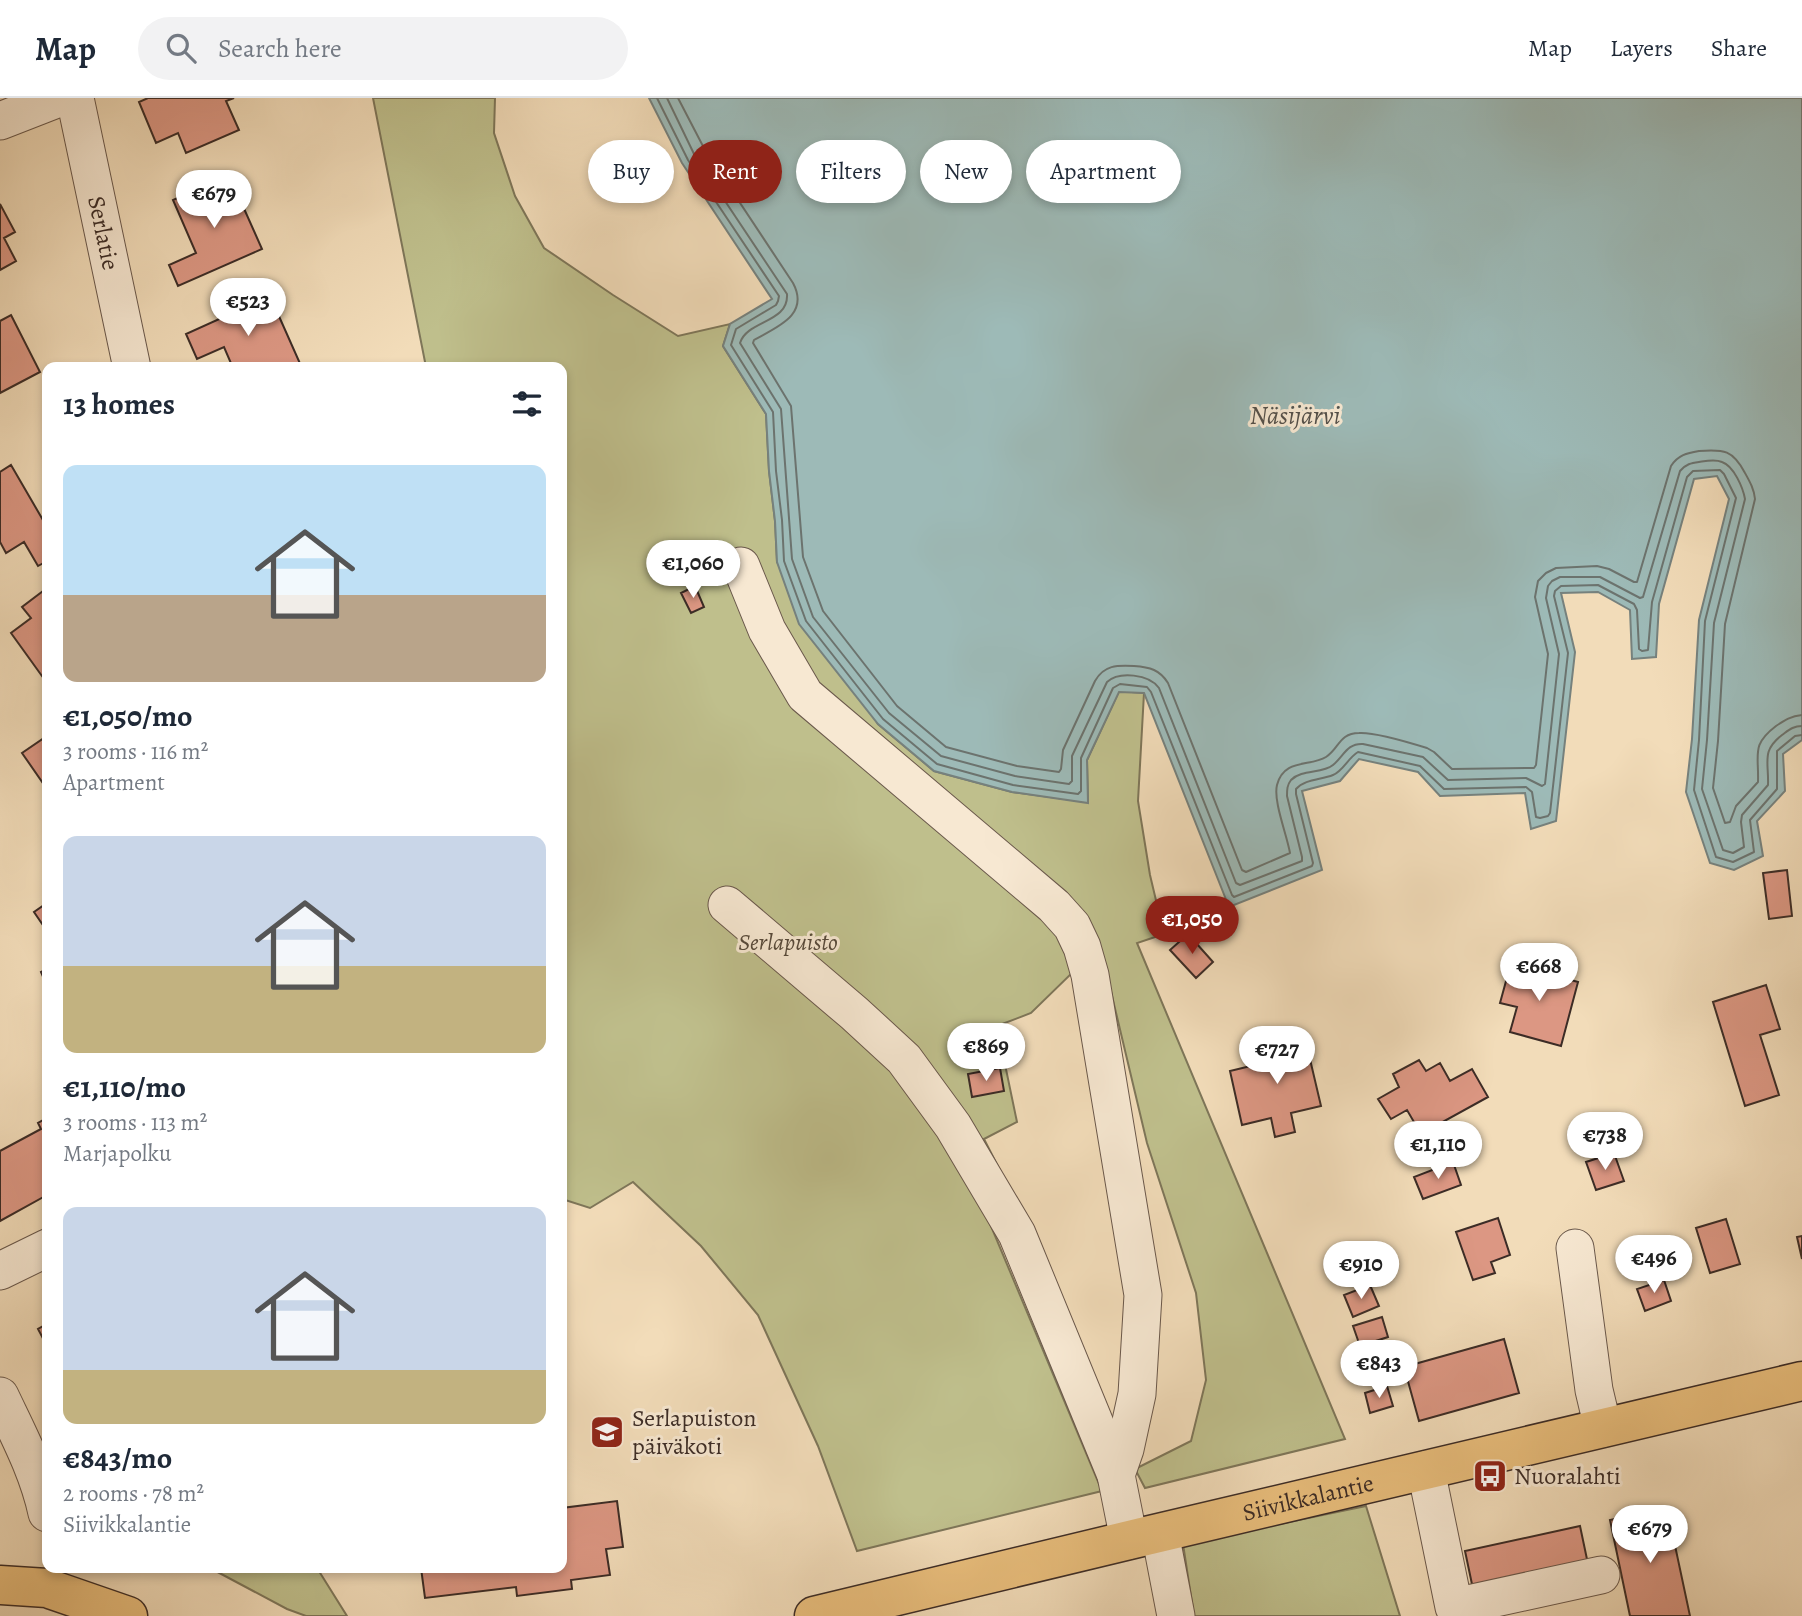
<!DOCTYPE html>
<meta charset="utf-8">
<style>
:root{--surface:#fff;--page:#f2f2f3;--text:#1f2937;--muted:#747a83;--line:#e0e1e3;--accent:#8f2418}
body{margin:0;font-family:Alegreya,serif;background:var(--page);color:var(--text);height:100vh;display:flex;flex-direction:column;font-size:26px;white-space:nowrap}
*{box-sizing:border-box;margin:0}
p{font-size:23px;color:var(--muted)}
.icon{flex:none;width:38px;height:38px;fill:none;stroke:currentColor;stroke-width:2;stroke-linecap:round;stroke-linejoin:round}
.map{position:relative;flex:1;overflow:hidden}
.side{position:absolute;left:42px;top:264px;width:525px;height:1211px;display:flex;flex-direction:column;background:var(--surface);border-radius:14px;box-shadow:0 4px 10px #0003}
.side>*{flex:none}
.guide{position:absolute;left:588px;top:42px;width:665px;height:63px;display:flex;gap:14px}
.price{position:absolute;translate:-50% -60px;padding:0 16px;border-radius:24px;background:#fff;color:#222;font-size:23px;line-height:46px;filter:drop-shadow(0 2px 4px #0008)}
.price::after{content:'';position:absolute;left:50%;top:42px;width:21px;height:16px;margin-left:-10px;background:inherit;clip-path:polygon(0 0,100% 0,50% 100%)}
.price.on{background:var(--accent);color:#fff}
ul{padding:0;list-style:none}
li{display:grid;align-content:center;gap:14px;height:371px;padding:0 21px}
li span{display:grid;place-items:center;height:217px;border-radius:14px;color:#555}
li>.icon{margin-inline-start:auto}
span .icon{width:126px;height:126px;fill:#fffc;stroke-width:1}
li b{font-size:30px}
h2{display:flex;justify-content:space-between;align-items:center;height:84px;padding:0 21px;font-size:30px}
.tag{padding:0 24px;border-radius:32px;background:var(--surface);box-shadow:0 4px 10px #0003;font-size:24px;line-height:63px}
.tag.on{background:var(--accent);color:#fff}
header{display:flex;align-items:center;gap:42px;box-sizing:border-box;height:98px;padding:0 35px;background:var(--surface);border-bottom:2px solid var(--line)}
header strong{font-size:33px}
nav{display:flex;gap:38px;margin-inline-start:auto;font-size:24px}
.search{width:490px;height:63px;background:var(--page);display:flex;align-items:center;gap:18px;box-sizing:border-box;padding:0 24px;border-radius:38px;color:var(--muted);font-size:26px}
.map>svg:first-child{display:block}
.green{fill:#bfbf8c;stroke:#7e7659;stroke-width:2}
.water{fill:#9dbab7;stroke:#76817d;stroke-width:2}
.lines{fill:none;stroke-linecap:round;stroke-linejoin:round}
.shore{stroke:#6c736e;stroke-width:2}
.building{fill:#dc9783;stroke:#3c2c26;stroke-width:2}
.minor-casing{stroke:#6a584b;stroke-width:39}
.major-casing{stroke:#3c2c26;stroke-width:41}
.minor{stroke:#f7e8d2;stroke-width:37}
.major{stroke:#e9be7c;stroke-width:38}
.labels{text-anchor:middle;stroke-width:6;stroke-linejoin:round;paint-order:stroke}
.street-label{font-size:24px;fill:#3c2c26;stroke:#f7e8d2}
.park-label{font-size:24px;font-style:italic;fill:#56493a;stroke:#f7e8d2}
.poi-label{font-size:24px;fill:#3c2c26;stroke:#f7e8d2;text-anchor:start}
.water-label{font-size:26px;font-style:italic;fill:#54504a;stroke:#f7e8d2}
</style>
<header>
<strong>Map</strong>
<div class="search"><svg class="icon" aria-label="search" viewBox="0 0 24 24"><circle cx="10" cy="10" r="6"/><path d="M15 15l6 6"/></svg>Search here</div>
<nav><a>Map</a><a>Layers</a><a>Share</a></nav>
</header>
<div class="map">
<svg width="1802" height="1518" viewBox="0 0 1802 1518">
<rect width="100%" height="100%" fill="#f2dcb9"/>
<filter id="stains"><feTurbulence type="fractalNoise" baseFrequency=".00286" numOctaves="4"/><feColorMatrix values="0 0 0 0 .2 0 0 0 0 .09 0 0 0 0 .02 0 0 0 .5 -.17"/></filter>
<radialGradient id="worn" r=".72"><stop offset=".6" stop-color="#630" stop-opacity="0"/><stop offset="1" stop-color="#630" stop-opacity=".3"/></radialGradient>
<!-- green -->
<path class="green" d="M373,0H495L494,35L515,98L544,150L613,197L678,238L730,226L723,248L766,316L769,373L775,423L777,464L878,626L934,673L1012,694L1088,704L1087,662L1119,593L1144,595L1138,703L1150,777L1164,836L1137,845L1345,1341L1145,1390L1135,1371L1191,1343L1206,1282L1196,1195L1147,1045L1103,860L1076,871L1031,915L997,928L1017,1024L984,1041L1009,1090L983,1109L1102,1393L857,1453L818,1348L758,1217L701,1148L633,1084L590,1110L562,1101V270L426,269Z
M1366,1408L1400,1518H1194L1183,1446Z
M210,1470H317L347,1518H306L287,1511Z"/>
<!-- water -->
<path class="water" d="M649,0H1802V642L1783,656L1785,693L1757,723L1763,758L1734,772L1710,765L1686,694L1692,641L1699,522L1729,401L1717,378L1694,381L1659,506L1656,559L1632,561L1630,512L1598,494L1561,495L1575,554L1556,723L1531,731L1525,695L1440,698L1418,674L1359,661L1340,683L1302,693L1322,772L1229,809L1144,595L1119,594L1087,662L1088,705L1012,694L934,673L878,626L799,526L777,464L775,423L769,373L766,316L723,248L730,226L772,201L682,65Z"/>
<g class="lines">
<!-- shore -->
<path class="shore" d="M657,0L688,62L779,198L778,203L776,207L736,231L731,247L773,314L776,373L782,422L784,463L806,523L883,621L937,666L1013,687L1078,696L1081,693V660L1113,590L1120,586L1147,589L1151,594L1232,797L1234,799L1312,768L1313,765L1296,696V691C1305,681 1321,682 1333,677C1343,673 1348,660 1358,654L1420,668L1444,691L1526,689L1532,694L1536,719L1540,720L1548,718L1550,715L1568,555L1554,498L1555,493L1561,488L1598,487L1634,506L1637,512L1639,551L1642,553L1648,552L1652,504L1687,379L1693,373L1720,372L1724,376L1736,400L1705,523L1699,642L1694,692L1716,759L1733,764L1754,754L1750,722L1777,691V653L1795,638L1802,637
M667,0L695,58L787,196C789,225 747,222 740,245L781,311L792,461L813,519L889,615L941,658L1015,678L1069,686L1072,683V658L1107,584C1119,573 1149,576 1159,590L1236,785L1240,787L1302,763V759L1287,698C1287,692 1287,687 1291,682C1302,671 1322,676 1333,667C1344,658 1347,645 1363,646L1423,659L1448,682L1526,680L1542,688L1545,686L1559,556L1546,500L1548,488L1552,483L1560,479H1600L1640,500L1643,499L1680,373C1686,366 1691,365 1699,364C1706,363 1715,361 1722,364C1734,368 1743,390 1745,401L1714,525L1707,642L1702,691L1723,752L1733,755L1744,749L1741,724L1742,717L1768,687C1769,664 1761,653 1782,637C1789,632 1793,628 1802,628
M678,0L705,52L793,185C810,217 777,229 754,242L753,245L791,308L803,459L823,513L897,608L946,649L1017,668L1059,674L1061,671L1063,652L1095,583C1104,567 1117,567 1134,568C1150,569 1160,572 1168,585L1242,772L1246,774L1290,755C1287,737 1273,703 1277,687C1284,660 1310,669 1326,659C1339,651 1339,635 1359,635C1374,634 1411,645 1427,650L1434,654L1452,671L1534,670L1536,667L1548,556L1535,499L1538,483L1546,475L1556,470L1597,468L1609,471L1634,484H1637L1671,368C1678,357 1687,355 1699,353C1724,351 1733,352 1745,375C1750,384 1754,391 1755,401L1725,526L1718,643L1713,690L1725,725L1730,724L1736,708L1758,684C1759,656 1751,647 1776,628C1785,622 1791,618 1802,617"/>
</g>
<!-- building -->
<path class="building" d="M148,0H234L226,3L239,32L186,55L178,35L156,45L139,4Z
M229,77L262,151L178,188L169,167L196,155L173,102Z
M0,106L15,134L4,140L16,163L0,172Z
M270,198L302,270H233L224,249L197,261L186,236Z
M11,217L40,274L0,295V223Z
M11,367L47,429V463L38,468L24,444L6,455L0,444V374Z
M695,488L704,509L691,515L681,495Z
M47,490V585L11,535L31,520L22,509Z
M47,638V691L22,655Z
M1787,772L1792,818L1769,821L1763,775Z
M47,805V833L34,814Z
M1188,836L1213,864L1196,880L1170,852Z
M1511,865L1578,884L1561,948L1510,934L1517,909L1500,905Z
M47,871V888L41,874Z
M1766,887L1780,931L1760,937L1779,997L1745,1008L1713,904Z
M992,931L997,958L963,964L958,937Z
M1305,940L1321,1008L1291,1015L1295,1034L1275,1039L1271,1020L1242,1027L1230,973L1259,966L1255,952Z
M1419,962L1426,973L1440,965L1450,983L1472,971L1488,999L1421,1036L1407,1012L1391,1021L1378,1001L1399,989L1393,976Z
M1000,970L1004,993L972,999L968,976Z
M47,1020V1097L0,1123V1053L41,1031L38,1025Z
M1614,1055L1624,1083L1596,1092L1586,1064Z
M1453,1064L1461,1087L1423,1101L1414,1079Z
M1498,1120L1510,1157L1491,1164L1495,1175L1473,1182L1456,1134Z
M1726,1121L1740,1166L1710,1175L1696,1130Z
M1802,1138V1161L1797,1139Z
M1664,1182L1671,1203L1645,1213L1637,1191Z
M1370,1187L1379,1208L1353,1219L1344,1197Z
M1382,1219L1388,1239L1360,1248L1353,1228Z
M47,1226V1248L38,1231Z
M1504,1241L1519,1295L1419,1323L1404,1269Z
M1387,1288L1393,1308L1370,1315L1365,1295Z
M617,1403L623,1449L606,1451L610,1477L571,1482L572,1491L517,1498L516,1489L425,1500L421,1470H562V1410Z
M1667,1410L1690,1518H1630L1610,1422Z
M1580,1428L1588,1466L1473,1491L1465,1453Z"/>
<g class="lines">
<!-- minor casing -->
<g class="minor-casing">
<g id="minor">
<path id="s1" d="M75,0L132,270"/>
<path d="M0,23L59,0"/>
<path d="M741,468L767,532L805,597L1054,808L1072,828L1082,849L1090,877L1143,1197L1137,1296L1125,1351L1116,1377L1129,1442"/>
<path d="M727,807L854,915L904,961L953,1028L1017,1136L1116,1377"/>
<path d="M1575,1150L1594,1292L1603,1330"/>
<path d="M0,1173L47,1150"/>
<path d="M0,1298C18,1336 38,1373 47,1415"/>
<path d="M1426,1372L1454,1509L1601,1477"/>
<path d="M1160,1435L1176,1518"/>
</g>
</g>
<!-- major casing -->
<g class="major-casing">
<g id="major">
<path d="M0,1487L47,1490L128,1518"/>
<path id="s2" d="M814,1518L1146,1438L1802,1283"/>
</g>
</g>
<!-- minor -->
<use href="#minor" class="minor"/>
<!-- major -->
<use href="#major" class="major"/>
</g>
<!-- icons -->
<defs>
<g id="school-square" transform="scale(1.75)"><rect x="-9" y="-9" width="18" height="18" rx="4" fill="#8f2418" stroke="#f7e8d2"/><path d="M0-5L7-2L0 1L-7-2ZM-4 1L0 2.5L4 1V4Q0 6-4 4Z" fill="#fff"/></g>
<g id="bus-square" transform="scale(1.75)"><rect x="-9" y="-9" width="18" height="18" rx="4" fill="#8f2418" stroke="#f7e8d2"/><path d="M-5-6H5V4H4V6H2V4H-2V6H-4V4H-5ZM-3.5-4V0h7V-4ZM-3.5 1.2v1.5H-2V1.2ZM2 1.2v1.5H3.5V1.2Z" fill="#fff"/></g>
</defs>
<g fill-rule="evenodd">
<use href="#school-square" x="607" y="1334"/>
<use href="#bus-square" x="1490" y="1378"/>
</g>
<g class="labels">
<!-- street labels -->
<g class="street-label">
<text dy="8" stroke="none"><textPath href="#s1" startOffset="138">Serlatie</textPath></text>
<text dy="8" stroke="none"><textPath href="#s2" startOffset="508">Siivikkalantie</textPath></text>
</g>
<!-- park labels -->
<g class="park-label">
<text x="788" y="852">Serlapuisto</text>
</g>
<!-- poi labels -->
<g class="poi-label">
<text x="632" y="1328">Serlapuiston<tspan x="632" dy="28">päiväkoti</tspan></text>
<text x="1514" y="1386">Nuoralahti</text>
</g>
<!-- water labels -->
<g class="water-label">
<text x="1295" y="326">Näsijärvi</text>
</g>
</g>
<rect width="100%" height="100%" filter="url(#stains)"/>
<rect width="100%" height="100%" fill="url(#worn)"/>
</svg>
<b class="price" style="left:214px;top:132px">€679</b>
<b class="price" style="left:248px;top:240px">€523</b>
<b class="price" style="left:693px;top:502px">€1,060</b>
<b class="price on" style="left:1192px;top:858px">€1,050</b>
<b class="price" style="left:1539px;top:905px">€668</b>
<b class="price" style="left:986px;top:985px">€869</b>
<b class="price" style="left:1277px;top:988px">€727</b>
<b class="price" style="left:1605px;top:1074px">€738</b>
<b class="price" style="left:1438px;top:1083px">€1,110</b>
<b class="price" style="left:1654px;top:1197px">€496</b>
<b class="price" style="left:1361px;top:1203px">€910</b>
<b class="price" style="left:1379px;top:1302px">€843</b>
<b class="price" style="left:1650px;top:1467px">€679</b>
<div class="guide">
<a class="tag">Buy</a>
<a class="tag on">Rent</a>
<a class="tag">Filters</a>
<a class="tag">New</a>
<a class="tag">Apartment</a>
</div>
<section class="side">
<h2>13 homes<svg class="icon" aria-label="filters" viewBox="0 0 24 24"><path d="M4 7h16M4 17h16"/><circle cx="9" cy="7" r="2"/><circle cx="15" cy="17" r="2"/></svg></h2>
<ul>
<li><span style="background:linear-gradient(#bfe0f5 60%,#b9a48a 0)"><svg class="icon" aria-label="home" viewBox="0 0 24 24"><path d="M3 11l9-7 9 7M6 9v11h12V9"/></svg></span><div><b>€1,050/mo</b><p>3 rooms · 116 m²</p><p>Apartment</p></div></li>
<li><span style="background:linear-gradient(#c9d6e8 60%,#c2b280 0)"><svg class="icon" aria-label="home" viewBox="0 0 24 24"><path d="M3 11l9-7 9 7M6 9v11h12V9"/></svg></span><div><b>€1,110/mo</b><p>3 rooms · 113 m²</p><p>Marjapolku</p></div></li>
<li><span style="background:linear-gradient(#c9d6e8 75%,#c2b280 0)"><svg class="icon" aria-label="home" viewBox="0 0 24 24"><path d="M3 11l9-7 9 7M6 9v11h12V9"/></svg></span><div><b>€843/mo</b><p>2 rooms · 78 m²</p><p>Siivikkalantie</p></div></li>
</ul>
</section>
</div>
